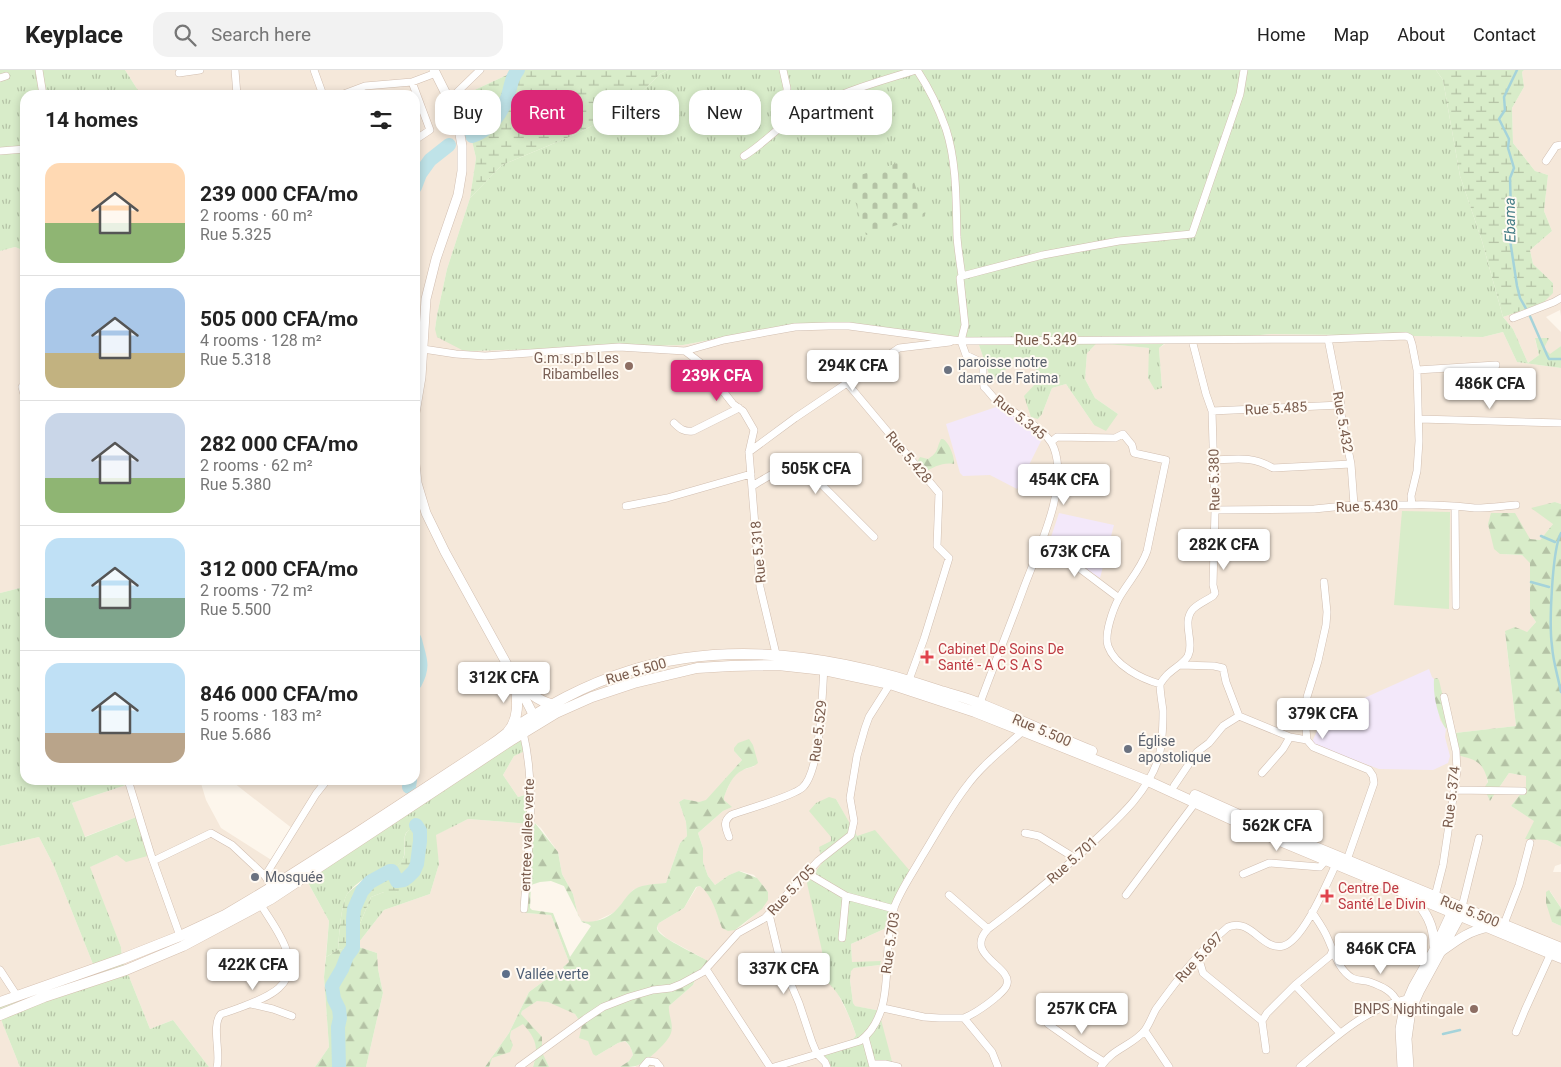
<!DOCTYPE html>
<meta charset="utf-8">
<style>
:root{--surface:#fff;--page:#f2f2f2;--text:#222;--muted:#767676;--line:#e0e0e0;--accent:#db2777}
body{margin:0;font-family:Roboto,sans-serif;background:var(--page);color:var(--text);height:100vh;display:flex;flex-direction:column;font-size:19px;white-space:nowrap}
*{box-sizing:border-box;margin:0}
p{font-size:16px;color:var(--muted)}
.icon{flex:none;width:28px;height:28px;fill:none;stroke:currentColor;stroke-width:2;stroke-linecap:round;stroke-linejoin:round}
.map{position:relative;flex:1;overflow:hidden}
.details{position:absolute;left:20px;top:20px;width:400px;height:695px;display:flex;flex-direction:column;background:var(--surface);border-radius:15px;box-shadow:0 2px 8px #0003}
.details>*{flex:none}
.hud{position:absolute;left:435px;top:20px;width:475px;height:45px;display:flex;gap:10px}
.price{position:absolute;translate:-50% -42px;padding:0 11px;border-radius:5px;background:#fff;color:#222;font-size:16px;line-height:32px;filter:drop-shadow(0 1px 2px #0008)}
.price::after{content:'';position:absolute;left:50%;top:30px;width:15px;height:11px;margin-left:-8px;background:inherit;clip-path:polygon(0 0,100% 0,50% 100%)}
.price.active{background:var(--accent);color:#fff}
ul{padding:0;list-style:none}
li{display:flex;align-items:center;gap:15px;height:125px;padding:0 25px}
li+li{border-top:1px solid var(--line)}
li span{display:grid;place-items:center;flex:none;width:140px;height:100px;border-radius:15px;color:#555}
li>.icon{margin-inline-start:auto}
span .icon{width:60px;height:60px;fill:#fffc;stroke-width:1}
li b{font-size:21px}
h2{display:flex;justify-content:space-between;align-items:center;height:60px;padding:0 25px;font-size:21px}
.pill{padding:0 18px;border-radius:15px;background:var(--surface);box-shadow:0 2px 8px #0003;font-size:18px;line-height:45px}
.pill.active{background:var(--accent);color:#fff}
header{display:flex;align-items:center;gap:30px;box-sizing:border-box;height:70px;padding:0 25px;background:var(--surface);border-bottom:1px solid var(--line)}
header strong{font-size:24px}
nav{display:flex;gap:28px;margin-inline-start:auto;font-size:18px}
.search{width:350px;height:45px;background:var(--page);display:flex;align-items:center;gap:12px;box-sizing:border-box;padding:0 18px;border-radius:15px;color:var(--muted);font-size:19px}
.map>svg:first-child{display:block}
.residential{fill:#f5e8da}
.education{fill:#f3e8fa}
.grass{fill:url(#grass-tufts)}
.forest{fill:url(#forest-firs);fill-rule:evenodd}
.wetland{fill:url(#wetland-marsh)}
.cemetery{fill:url(#cemetery-stones)}
.pitch{fill:#d8ecc9}
.lines{fill:none;stroke-linecap:round;stroke-linejoin:round}
.stream{stroke:#a5d3da;stroke-width:2.5}
.river{stroke:#bfe3e8;stroke-width:14}
.minor-casing{stroke:#d1beb0;stroke-width:8}
.tertiary-casing{stroke:#d1beb0;stroke-width:10}
.secondary-casing{stroke:#d6c0b0;stroke-width:11}
.minor{stroke:#fff;stroke-width:7}
.tertiary{stroke:#fff;stroke-width:9}
.secondary{stroke:#fff;stroke-width:10}
.education-dot{fill:#8d6e63;stroke:#fffaf3;stroke-width:2}
.worship-dot{fill:#6b7280;stroke:#fffaf3;stroke-width:2}
.health-dot{fill:#e0444e;stroke:#fffaf3;stroke-width:2}
.service-dot{fill:#5c6f8a;stroke:#fffaf3;stroke-width:2}
.labels{text-anchor:middle;stroke-width:4;stroke-linejoin:round;paint-order:stroke}
.street-label{font-size:14px;fill:#7a5c4d;stroke:#fffaf3}
.education-label{font-size:14px;fill:#785e54;stroke:#fffaf3;text-anchor:end}
.worship-label{font-size:14px;fill:#5b616d;stroke:#fffaf3;text-anchor:start}
.health-label{font-size:14px;fill:#be3a42;stroke:#fffaf3;text-anchor:start}
.service-label{font-size:14px;fill:#4e5e75;stroke:#fffaf3;text-anchor:start}
.water-label{font-size:15px;font-style:italic;fill:#437c86;stroke:#fffaf3}
</style>
<header>
<strong>Keyplace</strong>
<div class="search"><svg class="icon" aria-label="search" viewBox="0 0 24 24"><circle cx="10" cy="10" r="6"/><path d="M15 15l6 6"/></svg>Search here</div>
<nav><a>Home</a><a>Map</a><a>About</a><a>Contact</a></nav>
</header>
<div class="map">
<svg width="1561" height="997" viewBox="0 0 1561 997">
<defs>
<pattern id="grass-tufts" width="24" height="20" patternUnits="userSpaceOnUse" patternTransform="scale(1.25)"><rect width="24" height="20" fill="#d8ecc9"/><path d="M3 7l-1-3M5 7V3M7 7l1-3M15 17l-1-3M17 17v-4M19 17l1-3" fill="none" stroke="#b4c2a5"/></pattern>
<pattern id="forest-firs" width="22" height="20" patternUnits="userSpaceOnUse" patternTransform="scale(1.25)"><rect width="22" height="20" fill="#d8ecc9"/><path d="M5 1l3.5 6h-7zM16 11l3.5 6h-7z" fill="#b4c2a5"/></pattern>
<pattern id="wetland-marsh" width="20" height="14" patternUnits="userSpaceOnUse" patternTransform="scale(1.25)"><rect width="20" height="14" fill="#d8ecc9"/><path d="M1 5h8M5 5V1M11 12h8M15 12V8" fill="none" stroke="#b4c2a5"/></pattern>
<pattern id="cemetery-stones" width="16" height="16" patternUnits="userSpaceOnUse" patternTransform="scale(1.25)"><rect width="16" height="16" fill="#d8ecc9"/><path d="M2 7V4a2 2 0 0 1 4 0v3zM10 15v-3a2 2 0 0 1 4 0v3z" fill="#b4c2a5"/></pattern>
</defs>
<rect width="100%" height="100%" fill="#fdf6ec"/>
<!-- residential -->
<path class="residential" d="M125,0H509L507,5L455,29L468,54L476,88L470,128L447,199L437,245L435,259L470,281L683,275L790,255L967,268L974,269L979,275L991,310H999L1014,287L1034,289L1038,311L1030,321L1038,349L1042,344L1052,318L1066,314L1094,355L1118,344L1095,328L1085,309L1087,283L1097,273L1150,278L1148,308L1162,318L1159,278L1165,274L1271,264L1483,267L1503,262L1517,292L1561,298V434L1555,432L1553,454L1540,470L1530,469L1500,484L1522,485L1530,492V543L1536,552L1527,562H1505L1516,656L1455,663L1486,701L1490,731L1509,703L1526,706V717L1511,736L1535,751L1547,770L1561,777V794L1555,796L1553,802H1561V838L1550,821L1552,852L1561,856V997H896L893,995L876,940L854,936L853,933L850,910V901L854,898L880,895L881,892H852L851,874L884,859L857,767L836,729L831,771L822,793V881L826,911L835,918L848,944L856,965L854,968L822,987L825,997H635L654,983L671,952L668,943L669,936L693,915L697,905L708,891L666,868L658,860L657,856L659,853L684,838L697,817L700,816L706,821L712,830L722,857L735,860L743,855L764,836L768,822L754,805L740,801L729,805L715,815L708,806L703,792V778L698,763L723,741L731,737L724,730V726L733,707L742,700L755,696L734,681L742,690L706,731L699,732L684,729L679,732L686,752L687,766L680,773L666,813L644,816L633,820L615,842L596,851L589,853L582,851L578,845L573,824L562,804L558,782L541,758L535,753L526,843L551,845L569,892L564,898L556,902L529,922L509,963L492,987L510,968L511,961L523,953L532,964L536,974V985L533,997H489L491,989L485,997H366L383,923L378,899L377,883L356,876L384,840L430,824L439,794L435,765L468,749L532,754L531,723L518,727L503,705L514,686L523,663L302,802L329,851L324,907L329,977L315,997H209L173,950L150,959L122,889L121,877L89,797L117,785L139,746L84,767L72,733L129,714L128,710H200L206,730L221,758L273,791L293,759L234,713L236,710H415V701L417,699L418,693L417,637L419,605L424,582L420,564L415,554V25H141Z
M1524,0H1561V246L1560,240L1546,247L1561,262V276L1550,285L1535,269L1539,285L1528,293L1513,259L1503,247L1543,233L1553,213L1533,194L1530,180L1552,161L1544,141L1548,105L1535,101L1513,73L1512,38L1524,17L1522,2Z
M15,177L25,181V520L24,517L0,523V181Z
M39,767L53,794L95,899L0,932V776Z
M541,930L558,935L575,944L582,955L588,971L596,986L618,973L625,971L631,978L633,985L629,991L620,997H549L521,944L522,941L533,932Z
M0,947L20,997H0Z"/>
<!-- education -->
<path class="education" d="M1002,335L1013,343L1046,361L1017,419L990,405L963,406L960,403L946,354Z
M1059,443L1114,455L1100,508L1053,478L1050,470Z
M1429,599L1432,607L1434,609V617L1440,650L1446,659L1445,667L1450,686L1448,693L1433,700L1379,699L1311,674L1324,646Z"/>
<!-- grass -->
<path class="grass" d="M0,0H125L141,25H25V181L15,177L0,181Z
M668,0H1436L1443,10L1460,106L1482,171L1503,247L1513,259L1528,293L1539,285L1535,268H1549L1544,278L1550,284L1561,276V298L1517,292L1503,262L1483,267L1271,264L1164,274L1159,278L1162,318L1155,320L1148,308L1149,278L1097,273L1087,283L1085,309L1095,328L1118,344L1106,361L1094,355L1066,314L1052,318L1042,344L1038,349L1031,347L1024,326L1038,311L1034,289L1014,287L999,310H991L979,275L974,269L967,268L790,255L683,275L470,281L462,280L437,267L435,259L437,245L447,199L470,128L502,95L574,65L623,40L660,4Z
M24,517L25,710H128L129,714L72,733L85,767L139,746L151,785L126,792L117,785L90,797L121,877L122,889L150,959L173,950L209,997H20L0,947V932L95,899L53,794L39,767L0,776V523Z
M524,661L527,680L514,686L503,705L518,727L532,723V754L468,749L436,765L439,794L430,824L384,840L356,876L357,861L371,827L384,822H396L416,804L420,791L422,770L420,759C394,756 411,780 401,792C392,802 380,800 369,806C363,809 352,817 348,823C341,831 339,868 338,880L326,887L329,851L300,798Z
M829,727L836,729L857,766L875,760L910,801L899,821L884,859L851,874L852,892L881,891L880,895L854,898L851,901L850,910L853,933L855,936L876,940L879,942L893,995L896,997H825L822,987L854,968L856,965C849,946 842,924 826,911L822,881L807,813L822,793L819,777L831,771V767L809,741L816,733Z"/>
<!-- forest -->
<path class="forest" d="M941,369H943C949,372 955,388 954,394C943,392 933,397 924,403C919,397 915,394 920,387L928,389C939,382 936,379 941,369Z
M1555,432L1561,434V777L1547,770L1525,769L1534,751L1511,736L1526,717V706L1509,703L1490,731L1484,718L1488,712C1483,691 1476,690 1457,685L1455,663L1516,656L1505,561L1515,557L1527,562L1536,552L1530,543V493L1522,485L1500,484L1494,479L1488,454L1491,443H1515L1530,469L1540,470L1553,454L1531,438Z
M1437,608L1439,610L1449,653L1446,659C1437,645 1433,625 1434,609Z
M749,669L753,675L758,693C753,698 748,697 743,700C732,705 728,717 724,727V730L732,737L723,741L698,763L703,778V792L708,806L715,815L729,805L739,801L757,808L768,822V830L762,839L735,860L728,861L722,858C716,843 713,826 700,816L696,817L684,838L659,853C657,857 656,857 658,861C663,869 698,885 708,891L697,905L693,915L669,936C668,945 674,954 671,963C668,973 645,993 636,996C632,997 625,997 620,997L629,991L633,985C632,980 630,975 625,971L618,973L596,986L593,984L588,971L579,968L582,955L575,944L548,932L537,931L522,941L521,944L542,967V982L549,997H533C539,977 536,969 523,954L511,961L510,968L513,975L510,982L492,988L489,997H485L509,963L529,922L556,902L564,899L563,897L569,892L551,845L526,843L532,756L535,753L558,782L562,804L573,824L578,845L582,851C593,854 610,848 617,839C623,833 628,823 635,819C644,814 656,814 666,813L680,773L687,766L686,752L679,732L684,729L699,732L706,730L742,690L734,681V678L738,673ZM551,811L564,816L582,852L588,854L591,856L570,887L553,843L532,840L530,838L531,815L540,812Z
M1549,820L1561,838V856L1552,852L1546,833V822Z
M356,876L377,883L378,899L383,923L366,997H315L329,977L324,907L326,887L338,880Z"/>
<!-- wetland -->
<path class="wetland" d="M509,0H668L660,4L623,40L574,65L502,95L470,128L476,88L468,54L455,29L507,5Z
M1436,0H1524L1522,2L1524,17L1512,38L1513,73L1535,101L1548,105L1544,141L1552,161L1530,180L1533,194L1553,213V223L1543,233L1503,247L1482,171L1460,106L1443,10Z
M415,554L420,564L424,582L419,605L417,637L418,693L417,699L415,701Z
M414,758L420,759L422,770L420,792L416,804L403,819L396,822H384L371,827L357,861L356,876L338,880C339,867 341,834 347,824C350,820 355,817 359,814C363,811 367,807 371,805C383,801 394,801 402,790C410,780 397,762 414,758Z"/>
<!-- cemetery -->
<path class="cemetery" d="M907,90L925,146L866,165L848,109Z"/>
<!-- pitch -->
<path class="pitch" d="M1402,441L1450,442L1449,539L1394,535Z"/>
<g class="lines">
<!-- stream -->
<path class="stream" d="M1517,0L1504,27L1505,40L1499,49L1509,69L1508,78L1514,98L1510,108L1511,142L1509,163L1517,216L1520,228L1529,244L1547,285L1549,289H1561
M1561,463C1552,480 1549,555 1552,576C1553,591 1558,607 1561,622
M1541,466L1555,472
M1531,512L1549,517
M1443,964L1460,960"/>
<!-- river -->
<path class="river" d="M472,66C490,61 502,42 508,26C511,16 511,8 518,0
M415,117L420,104L430,90L449,75
M415,570C419,588 425,595 415,613
M409,717L410,710
M339,997L338,957L340,948L339,939L334,929L332,916L342,899L347,886L353,878V849L354,839L362,821L370,812L390,801H392L397,811L404,810L408,807L414,801L417,794L420,771V761L416,755"/>
<!-- minor casing -->
<g class="minor-casing">
<path id="minor" d="M39,0L43,25
M235,0L237,25
M314,0L323,25
M783,0L787,18L786,53
M917,0C929,18 939,39 946,59C957,93 956,132 957,167C958,180 960,193 962,206L960,208L965,255L961,271
M179,3L200,0
M0,8L6,6
M412,12L430,60L415,70
M341,25L365,16L412,12L436,3
M449,30L480,0
M0,81L25,79
M744,86C762,75 776,59 793,48C831,25 873,13 916,0
M1546,91L1556,76L1561,75
M962,206L1043,185L1119,171L1192,164L1240,24L1244,0
M1513,248L1554,232L1561,228
M1328,269L1341,335V344L1351,394L1354,435
M961,271L966,285L983,293V308L984,317C989,321 992,327 997,331C1014,343 1047,359 1054,378C1069,419 1037,481 1023,520C1009,558 994,595 980,633
M423,279L456,284L485,286L619,277L685,281L724,270L795,257L829,256H849L961,271L1328,269L1406,266L1410,268L1412,274L1417,300L1419,371L1417,401L1411,426L1412,435H1354L1314,439L1215,440
M685,281L702,294L733,334L743,341L754,360L749,382L760,517L777,588
M1417,300L1496,295
M847,313L939,423L937,476L949,488L924,569L909,610
M22,317L25,328
M1212,341L1341,335
M1419,349L1561,353
M674,353C680,359 684,362 693,361L739,338
M1051,372L1057,367L1115,368L1123,364L1132,375L1134,383L1166,390L1147,481C1141,499 1128,512 1119,528C1113,539 1104,564 1108,576C1115,596 1142,609 1160,614
M749,382L795,348L899,278L950,272
M1214,390C1238,389 1252,386 1273,398L1351,394
M752,416C767,408 789,390 806,399L874,467
M1412,435C1434,434 1454,436 1476,438C1489,438 1503,436 1516,435
M626,436L667,428L751,404
M1455,437L1456,536
M1043,471L1119,528
M1324,512L1327,542L1326,555L1318,591L1307,627L1305,648L1307,670L1313,677L1369,700L1373,706L1374,713L1347,790
M1239,646L1290,667L1307,670
M523,662C537,720 528,781 524,839
M1262,703L1283,679L1290,667
M128,710L151,785L180,866
M1174,716L1197,682L1209,673L1223,656L1239,646L1226,612L1223,598L1214,596L1180,595
M1454,720L1523,721
M1025,763L1039,766L1075,788
M729,767C726,758 722,752 731,745C747,739 791,727 802,718C821,702 822,623 824,598
M153,791L211,763L232,775L265,806
M807,803L846,826L894,839
M1243,804L1269,793L1320,797L1326,790
M272,817L265,806L316,724L327,710
M949,825L988,859C963,885 1012,896 1007,914C1006,920 998,925 994,929C984,937 976,943 964,948
M1126,825L1195,733
M1435,826L1443,795L1457,701L1456,681L1444,627
M1462,837L1479,768
M1312,842C1318,851 1324,859 1328,869C1334,882 1338,899 1352,908C1358,911 1364,910 1370,912C1381,916 1393,921 1397,932
M769,844L779,886L799,933L812,972L817,984L825,992L827,997
M1504,854L1519,815L1530,773
M988,859C1023,833 1057,805 1090,775C1116,750 1146,725 1158,690C1162,676 1163,655 1163,641C1162,632 1160,623 1160,614C1162,611 1165,607 1167,605C1174,598 1183,594 1188,586C1195,571 1181,553 1193,539C1198,534 1207,530 1213,526L1215,523L1213,515L1215,440L1212,341L1206,324L1192,270
M842,868L846,826
M1200,886V893L1203,903L1262,951
M706,899L770,997
M0,900L17,926
M1295,915L1340,963
M251,934L273,939L292,946
M883,938L924,947L939,948H964L992,982L998,997
M1048,954L1088,982L1104,992
M1145,961L1169,997
M1516,962L1525,940L1551,883
M865,967L873,997
M1266,980L1262,951L1267,943L1295,915L1330,886L1332,882
M873,994H885L898,997
M217,997C221,983 211,955 221,944C228,942 233,940 239,938C265,928 299,917 287,882C282,865 270,850 261,835
M519,997L585,949L603,937L629,927L653,920L671,918L681,914L703,902L738,863L765,848L818,791L851,765L854,751L850,728L857,686L865,658L869,647L890,614
M643,997L648,991L656,992L660,997
M774,997L860,971C899,942 880,879 894,838C900,821 912,804 921,788C936,764 949,739 966,717C981,696 1004,678 1023,661
M1101,997C1111,979 1134,975 1145,960C1150,953 1152,946 1156,939C1177,910 1200,880 1228,857C1251,847 1262,881 1283,876C1303,871 1327,813 1336,794
M1300,997C1333,969 1364,939 1407,929"/>
</g>
<!-- tertiary casing -->
<g class="tertiary-casing">
<path id="tertiary" d="M415,343L421,307L426,229L436,189L458,125L462,101V76L459,59L449,30L434,0
M415,394L417,413L426,443L445,482L515,609L537,652
M1413,827C1426,842 1434,855 1434,875
M1442,881C1457,870 1470,860 1489,857
M1402,997L1400,959L1404,938L1413,917L1435,878L1454,837
M1409,997L1407,969L1411,940L1420,920L1463,841"/>
</g>
<!-- secondary casing -->
<g class="secondary-casing">
<path id="secondary" d="M515,609C526,620 536,630 551,634
M508,662C547,636 584,615 629,601C732,568 842,587 941,621C954,625 968,628 981,634C1018,649 1055,666 1092,681
M1195,725L1264,756L1561,878
M0,932L122,889L180,866L225,845L272,817L357,763L488,677C494,673 501,668 507,663C521,648 517,627 515,609
M0,945L44,927L126,900L183,876L271,829L510,671L556,643L592,627L634,613L697,598L731,596L778,595L824,600L890,614L975,642L1148,711L1261,763L1561,888"/>
</g>
<!-- minor -->
<use href="#minor" class="minor"/>
<!-- tertiary -->
<use href="#tertiary" class="tertiary"/>
<!-- secondary -->
<use href="#secondary" class="secondary"/>
</g>
<!-- markers -->
<g class="education-dot">
<circle cx="629" cy="296" r="5"/>
<circle cx="1474" cy="939" r="5"/>
</g>
<g class="worship-dot">
<circle cx="948" cy="300" r="5"/>
<circle cx="1128" cy="679" r="5"/>
<circle cx="255" cy="807" r="5"/>
</g>
<g class="health-dot">
<path d="M924.5 579.5h5v5h5v5h-5v5h-5v-5h-5v-5h5z"/>
<path d="M1324.5 818.5h5v5h5v5h-5v5h-5v-5h-5v-5h5z"/>
</g>
<circle class="service-dot" cx="506" cy="904" r="5"/>
<g class="labels">
<!-- street labels -->
<g class="street-label">
<text x="1046" y="275">Rue 5.349</text>
<text transform="translate(1276 338) rotate(-3)" y="5">Rue 5.485</text>
<text transform="translate(1020 347) rotate(38)" y="5">Rue 5.345</text>
<text transform="translate(1343 352) rotate(80)" y="5">Rue 5.432</text>
<text transform="translate(909 387) rotate(50)" y="5">Rue 5.428</text>
<text transform="translate(1214 410) rotate(-91)" y="5">Rue 5.380</text>
<text transform="translate(1367 436) rotate(-2)" y="5">Rue 5.430</text>
<text transform="translate(758 482) rotate(-95)" y="5">Rue 5.318</text>
<text transform="translate(636 601) rotate(-16)" y="5">Rue 5.500</text>
<text transform="translate(1042 660) rotate(23)" y="5">Rue 5.500</text>
<text transform="translate(818 661) rotate(-83)" y="5">Rue 5.529</text>
<text transform="translate(1451 727) rotate(-83)" y="5">Rue 5.374</text>
<text transform="translate(527 765) rotate(-88)" y="5">entree vallee verte</text>
<text transform="translate(1072 790) rotate(-42)" y="5">Rue 5.701</text>
<text transform="translate(791 820) rotate(-47)" y="5">Rue 5.705</text>
<text transform="translate(1470 841) rotate(22)" y="5">Rue 5.500</text>
<text transform="translate(890 873) rotate(-82)" y="5">Rue 5.703</text>
<text transform="translate(1199 887) rotate(-47)" y="5">Rue 5.697</text>
</g>
<!-- education labels -->
<g class="education-label">
<text x="619" y="293">G.m.s.p.b Les<tspan x="619" dy="16">Ribambelles</tspan></text>
<text x="1464" y="944">BNPS Nightingale</text>
</g>
<!-- worship labels -->
<g class="worship-label">
<text x="958" y="297">paroisse notre<tspan x="958" dy="16">dame de Fatima</tspan></text>
<text x="1138" y="676">Église<tspan x="1138" dy="16">apostolique</tspan></text>
<text x="265" y="812">Mosquée</text>
</g>
<!-- health labels -->
<g class="health-label">
<text x="938" y="584">Cabinet De Soins De<tspan x="938" dy="16">Santé - A C S A S</tspan></text>
<text x="1338" y="823">Centre De<tspan x="1338" dy="16">Santé Le Divin</tspan></text>
</g>
<!-- service labels -->
<g class="service-label">
<text x="516" y="909">Vallée verte</text>
</g>
<!-- water labels -->
<g class="water-label">
<text transform="translate(1510 150) rotate(-91)" y="5">Ebama</text>
</g>
</g>
</svg>
<b class="price" style="left:853px;top:322px">294K CFA</b>
<b class="price active" style="left:717px;top:332px">239K CFA</b>
<b class="price" style="left:1490px;top:340px">486K CFA</b>
<b class="price" style="left:816px;top:425px">505K CFA</b>
<b class="price" style="left:1064px;top:436px">454K CFA</b>
<b class="price" style="left:1224px;top:501px">282K CFA</b>
<b class="price" style="left:1075px;top:508px">673K CFA</b>
<b class="price" style="left:504px;top:634px">312K CFA</b>
<b class="price" style="left:1323px;top:670px">379K CFA</b>
<b class="price" style="left:1277px;top:782px">562K CFA</b>
<b class="price" style="left:1381px;top:905px">846K CFA</b>
<b class="price" style="left:253px;top:921px">422K CFA</b>
<b class="price" style="left:784px;top:925px">337K CFA</b>
<b class="price" style="left:1082px;top:965px">257K CFA</b>
<div class="hud">
<a class="pill">Buy</a>
<a class="pill active">Rent</a>
<a class="pill">Filters</a>
<a class="pill">New</a>
<a class="pill">Apartment</a>
</div>
<section class="details">
<h2>14 homes<svg class="icon" aria-label="filters" viewBox="0 0 24 24"><path d="M4 7h16M4 17h16"/><circle cx="9" cy="7" r="2"/><circle cx="15" cy="17" r="2"/></svg></h2>
<ul>
<li><span style="background:linear-gradient(#ffd9b3 60%,#8fb573 0)"><svg class="icon" aria-label="home" viewBox="0 0 24 24"><path d="M3 11l9-7 9 7M6 9v11h12V9"/></svg></span><div><b>239 000 CFA/mo</b><p>2 rooms · 60 m²</p><p>Rue 5.325</p></div></li>
<li><span style="background:linear-gradient(#a9c7e8 65%,#c2b280 0)"><svg class="icon" aria-label="home" viewBox="0 0 24 24"><path d="M3 11l9-7 9 7M6 9v11h12V9"/></svg></span><div><b>505 000 CFA/mo</b><p>4 rooms · 128 m²</p><p>Rue 5.318</p></div></li>
<li><span style="background:linear-gradient(#c9d6e8 65%,#8fb573 0)"><svg class="icon" aria-label="home" viewBox="0 0 24 24"><path d="M3 11l9-7 9 7M6 9v11h12V9"/></svg></span><div><b>282 000 CFA/mo</b><p>2 rooms · 62 m²</p><p>Rue 5.380</p></div></li>
<li><span style="background:linear-gradient(#bfe0f5 60%,#7fa58c 0)"><svg class="icon" aria-label="home" viewBox="0 0 24 24"><path d="M3 11l9-7 9 7M6 9v11h12V9"/></svg></span><div><b>312 000 CFA/mo</b><p>2 rooms · 72 m²</p><p>Rue 5.500</p></div></li>
<li><span style="background:linear-gradient(#bfe0f5 70%,#b9a48a 0)"><svg class="icon" aria-label="home" viewBox="0 0 24 24"><path d="M3 11l9-7 9 7M6 9v11h12V9"/></svg></span><div><b>846 000 CFA/mo</b><p>5 rooms · 183 m²</p><p>Rue 5.686</p></div></li>
</ul>
</section>
</div>
